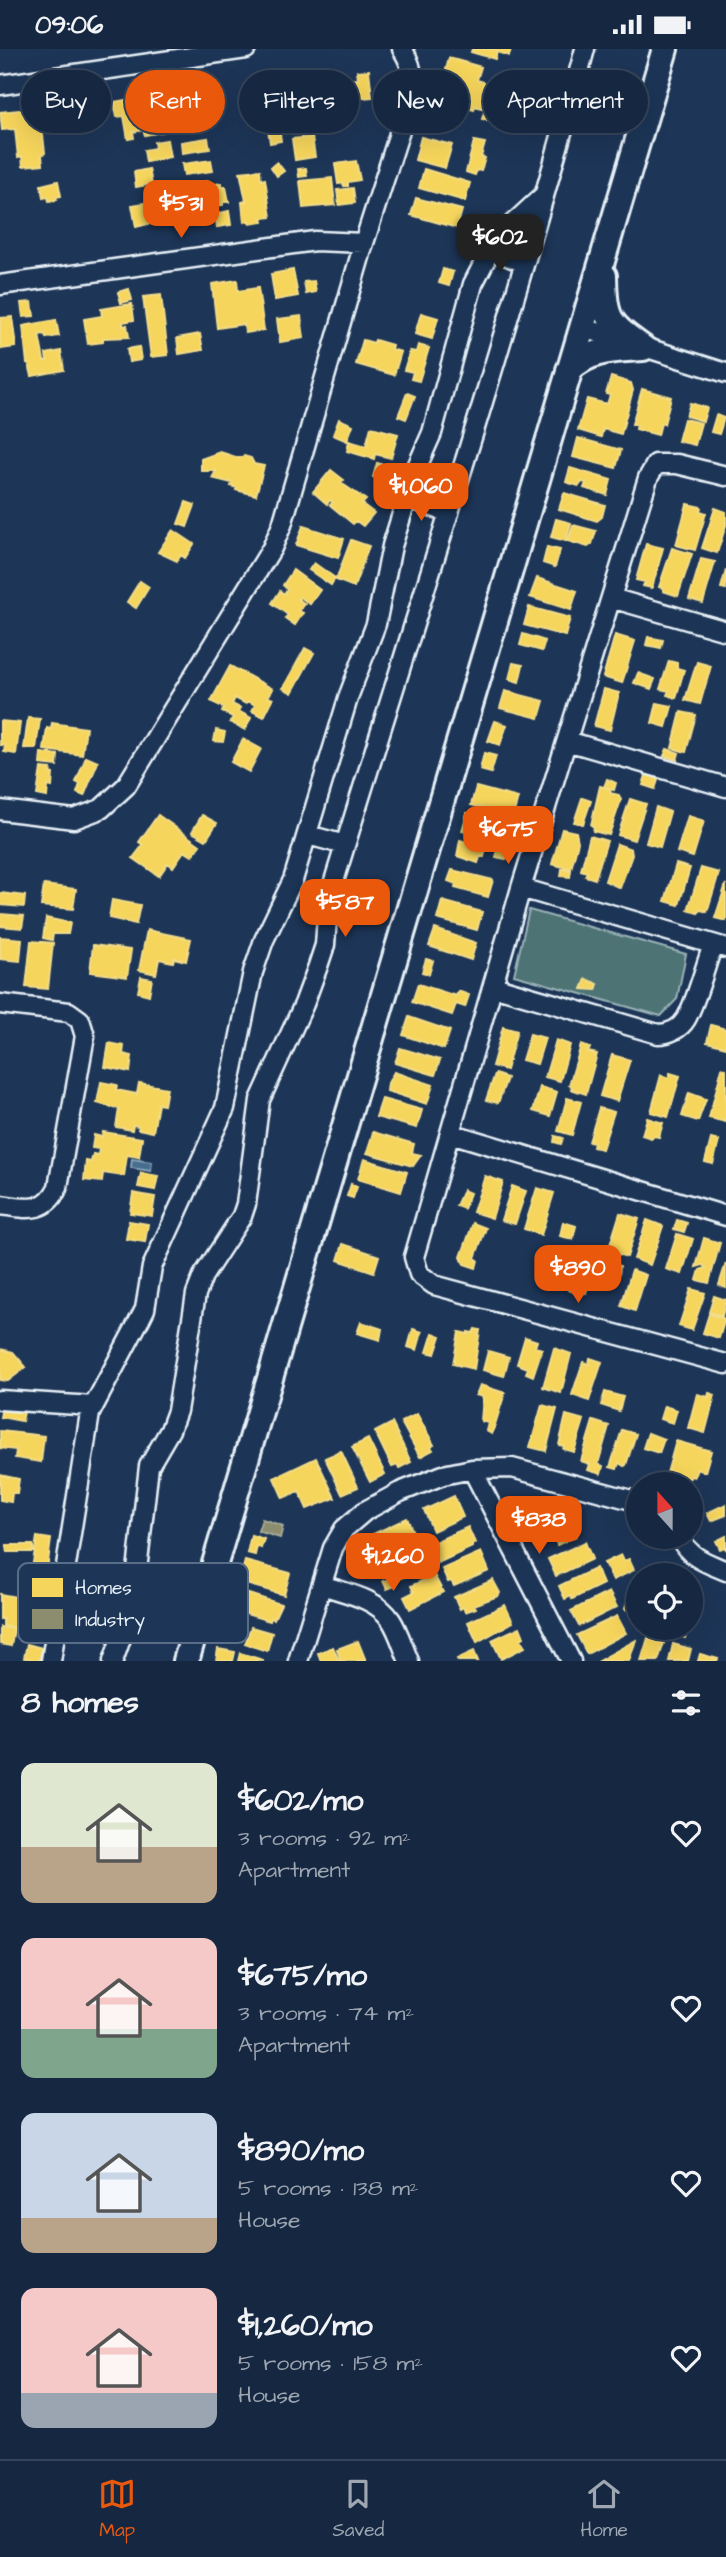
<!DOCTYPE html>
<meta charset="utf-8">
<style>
:root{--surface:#162841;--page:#23344c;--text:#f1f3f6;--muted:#9ea6b1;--line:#35445a;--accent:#ea580c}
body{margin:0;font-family:"Architects Daughter",sans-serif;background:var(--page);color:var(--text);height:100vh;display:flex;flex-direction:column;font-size:26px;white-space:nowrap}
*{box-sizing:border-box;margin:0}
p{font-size:23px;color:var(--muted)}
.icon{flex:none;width:38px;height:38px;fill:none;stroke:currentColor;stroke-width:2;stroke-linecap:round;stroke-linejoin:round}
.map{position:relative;height:1612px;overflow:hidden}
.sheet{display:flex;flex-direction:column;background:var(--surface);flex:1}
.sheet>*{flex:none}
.top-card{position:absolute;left:21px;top:21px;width:684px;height:63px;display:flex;gap:14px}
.needle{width:46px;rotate:339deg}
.controls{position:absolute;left:626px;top:1423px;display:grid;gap:14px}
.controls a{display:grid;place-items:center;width:77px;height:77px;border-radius:50%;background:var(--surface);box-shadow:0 7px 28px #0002,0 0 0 2px var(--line);font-size:35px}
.price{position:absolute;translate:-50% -60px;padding:0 16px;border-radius:14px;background:var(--accent);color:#fff;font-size:23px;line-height:46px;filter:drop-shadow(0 2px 4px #0008)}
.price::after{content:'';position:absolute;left:50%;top:42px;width:21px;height:16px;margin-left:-10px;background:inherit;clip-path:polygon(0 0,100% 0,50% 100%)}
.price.current{background:#222;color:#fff}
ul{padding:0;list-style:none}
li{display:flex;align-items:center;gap:21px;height:175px;padding:0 21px}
li span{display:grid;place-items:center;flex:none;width:196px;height:140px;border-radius:14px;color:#555}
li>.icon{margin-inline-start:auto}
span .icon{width:84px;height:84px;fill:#fffc;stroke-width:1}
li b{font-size:30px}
h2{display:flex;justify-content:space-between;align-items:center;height:84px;padding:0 21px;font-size:30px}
.tag{padding:0 24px;border-radius:32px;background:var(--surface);box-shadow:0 7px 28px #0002,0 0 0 2px var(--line);font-size:24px;line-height:63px}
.tag.current{background:var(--accent);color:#fff}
.status{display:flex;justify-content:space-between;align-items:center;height:49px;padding:0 35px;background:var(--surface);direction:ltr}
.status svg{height:19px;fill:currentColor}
.tabs{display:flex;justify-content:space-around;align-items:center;height:98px;border-top:2px solid var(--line);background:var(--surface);font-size:19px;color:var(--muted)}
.tabs a{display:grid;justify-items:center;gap:4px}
.tabs .current{color:var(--accent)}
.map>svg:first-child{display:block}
.green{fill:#4d7375;stroke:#9ab2b6;stroke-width:2}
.water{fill:#466e8e;stroke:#87a2b8;stroke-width:2}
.homes{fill:#f6d55c;stroke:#f2dd8b;stroke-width:2}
.industry{fill:#8c8c6e;stroke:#a8aa97;stroke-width:2}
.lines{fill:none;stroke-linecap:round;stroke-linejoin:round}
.street-casing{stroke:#e8f1f8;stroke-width:23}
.secondary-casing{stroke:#e8f1f8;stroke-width:30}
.street{stroke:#1d3557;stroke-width:18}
.secondary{stroke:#1d3557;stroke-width:24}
.key{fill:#1d3557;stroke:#5a6d87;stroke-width:2}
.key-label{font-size:19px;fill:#e8f1f8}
</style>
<div class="status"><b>09:06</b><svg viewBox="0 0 49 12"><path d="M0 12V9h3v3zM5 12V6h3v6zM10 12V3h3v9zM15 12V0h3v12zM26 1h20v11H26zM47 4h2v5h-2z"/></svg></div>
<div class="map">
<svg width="726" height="1612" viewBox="0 0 726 1612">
<rect width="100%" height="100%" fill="#1d3557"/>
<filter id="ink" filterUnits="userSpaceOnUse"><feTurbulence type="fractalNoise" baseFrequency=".0143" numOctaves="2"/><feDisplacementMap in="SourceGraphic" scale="14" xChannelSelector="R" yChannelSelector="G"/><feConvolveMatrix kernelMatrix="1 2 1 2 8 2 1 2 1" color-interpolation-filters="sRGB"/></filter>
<g filter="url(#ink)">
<!-- green -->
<path class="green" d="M529,861L686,905L677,950L661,967L514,926Z"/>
<!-- water -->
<path class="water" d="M132,1110L152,1113L151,1122L131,1119Z"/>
<!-- homes -->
<path class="homes" d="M472,0H511L509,7L497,3L495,10L471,3Z
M449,9L481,18L477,31L507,40L499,65L495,64L493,73L482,70L485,60L475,57L474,61L464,58L462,67L436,59Z
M369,21L372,48L351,50L349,31L358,30L357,22Z
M333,27L337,53L314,56L311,30Z
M306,32L309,58L286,61L283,35Z
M142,48L144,58H161L166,82L145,86L143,81L133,83L134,89L128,90L124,67L117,68L114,53Z
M40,59L45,104L42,106L43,115L23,117L22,107L18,108L15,80L2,81L0,63Z
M279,78L281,92L270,94L268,80Z
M312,88L315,108L295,111L292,90Z
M421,88L452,96L445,119L415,111Z
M208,89L210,100L182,104L181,93Z
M167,91L170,108L146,113L144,101L155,99L154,93Z
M474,92L485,94L481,108L485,109L481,122L477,121L475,126L466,123Z
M211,111L213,122L184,126L182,115Z
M356,112L360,131L348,133V137H344L343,134L338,135L335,115Z
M277,113L284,122L277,127L271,118Z
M306,119L307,127L299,128L298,120Z
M149,120L152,135L136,138L134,123Z
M424,120L470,134L465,152L419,139Z
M260,121L261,131L265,130L271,168L262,169L263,173L250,175L249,172L244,173L242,153L246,152L240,123Z
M332,129L335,156L303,159L300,132Z
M58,132L61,147L56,148L57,151L49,152L48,148L43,149L41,136Z
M209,132L210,136L222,134V138H226L229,153H223V156L203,159L204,167L195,168L194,159L187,160L183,136Z
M353,139L355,154L339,156L337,141Z
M416,149L462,161L457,179L411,166Z
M169,150L172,169L136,178L132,156Z
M229,162L231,176L217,178L215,165Z
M443,220L453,223L449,237L439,234Z
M293,221L298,247L275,251L271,225Z
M237,231L238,242L258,239L264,281L245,284L244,275L217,279L212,235Z
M314,232L316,243L306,245L304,233Z
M129,240L132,251L121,254L118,243Z
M161,246L168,306L151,308L143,248Z
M32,253L34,267L23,268L21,254Z
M132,255L134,271L123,273V277L127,276L129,288L103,289V293L88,295L84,270L102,267L101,260Z
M421,264L438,269L432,290L415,285Z
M301,267L304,289L280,293L277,270Z
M12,268L16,298L0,300V269Z
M56,271L59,287L46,289L45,285L39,286L44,312H47L46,305L61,302L64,321L32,327L29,315L27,314L23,277Z
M200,285L203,301L179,305L177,289Z
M363,291L374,294L375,291L392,296L391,300L401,303L394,326L356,315Z
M418,296L429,299L419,332L411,330L413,323L404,321L410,302L416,303Z
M139,298L141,311L129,313L127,300Z
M611,328L631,334L633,341L621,385L603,380L601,388L578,381L587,350L607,355L610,346L606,345Z
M642,340L671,348L664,375L661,374L658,386L636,380L637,376L632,375Z
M407,344L415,347L406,370L398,367Z
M690,354L707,359L703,372L686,367Z
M716,366L724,369L719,385L711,383Z
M339,370L353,376L347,392L333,386Z
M684,370L701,374L695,396L678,392Z
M371,378L398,385L391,409L375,405L374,410L347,402L349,392L366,397Z
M578,389L621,401L616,419L573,408Z
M220,403L239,409L244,407L251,409L254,415L264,417L256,446L236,441L237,439L231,437L232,434L212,429L216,422H201V410Z
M377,414L395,419L391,433L373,428Z
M570,419L611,431L607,446L584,439L586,434L582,433L579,437L566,433Z
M331,421L344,431L341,434L366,451L362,455L374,464L363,477L356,472L353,475L330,456L333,453L330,451L327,455L313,443Z
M564,444L605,456L602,468L597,472L559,460Z
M186,453L195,456L187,478L178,475Z
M687,455L701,458L700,462L706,464L695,501L676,496Z
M715,459L726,463V476L717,504L702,499Z
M556,470L571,474L566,492L551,488Z
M573,476L596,482L592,495L588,498L568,492Z
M303,477L344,490L338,509L296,496Z
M173,481L194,495L185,509L181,506L177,512L158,503Z
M351,491L369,497L354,538L336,531Z
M646,495L663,499L652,539L643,537L645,533L636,531Z
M547,498L560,501L555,518L543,514Z
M672,499L692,505L678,547L663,542V539L659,538Z
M701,510L715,513L703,554L689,550Z
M314,514L335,529L331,536L309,521Z
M293,521L320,541L310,555L300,548L298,550L305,555L299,562L303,564L295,576L285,569L288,566L272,554L280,542L284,545L287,540L283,536Z
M726,521V540L721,539Z
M537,529L577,542L571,561L530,548Z
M140,532L149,538L136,559L127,553Z
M529,558L570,569L565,587L524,576Z
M523,585L545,592L542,602L520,596Z
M615,586L635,592L622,634L603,628Z
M648,588L663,591L661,599L646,596Z
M305,599L314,604L292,644L283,639Z
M669,612L677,614V619L684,621L676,649L667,646L669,642L660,640Z
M697,613L711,617L700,655L685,651Z
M513,614L523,616L519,633L509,630Z
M230,617L273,640L268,648L273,650L264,668L252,662L255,656L248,652L246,655L235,649L232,655L240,659L238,662L251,669L245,681L230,673L233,668L222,663L224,659L211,652Z
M638,624L655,630L651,640L634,634Z
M604,640L619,644L610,681L594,677Z
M505,642L544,652L539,669L500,659Z
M657,654L672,657L666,678L652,674Z
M681,663L696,666L686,703L672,699Z
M28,669L40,670L36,700L24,699Z
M0,672L20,674L16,705L4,703L5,696H0Z
M495,672L507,676L500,696L488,692Z
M52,674L86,679L82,706L44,701L47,679L51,680Z
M216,681L225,683L223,693L214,692Z
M243,690L261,700L249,723L231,713Z
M667,700L679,704L677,711L664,707Z
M41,704L58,706L57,717L40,715Z
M484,704L496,707L491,724L480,721Z
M86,708L98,713L84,747L77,744L80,735L76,733Z
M41,719L51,720L50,724L53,725L52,738L48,737L47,748L37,746Z
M647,723L659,728L655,740L643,736Z
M607,730L616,734L614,741L604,738Z
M600,737L611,740L610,744L619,746L621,751L609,786L593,782L594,778L591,776Z
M476,738L518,749L513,767L471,756Z
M582,749L591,752L583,775L574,773Z
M630,750L646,755L634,791L618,786Z
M656,758L670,763L660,798L646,794Z
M467,764L509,774L505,792L462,782Z
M158,766L200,796L192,807L184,802L173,818L168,814L159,827L133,809L143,796L139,793Z
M202,766L217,774L206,791L192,783Z
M688,767L704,772L693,808L677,803Z
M562,780L576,783L578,793L571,820L552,815Z
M590,787L607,792L595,830L585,827L587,823L581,821Z
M460,791L486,799L484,808H480L478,814L457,807Z
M617,795L631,800L632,806L620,839L605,832Z
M499,797L509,800L506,810L496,808Z
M676,815L690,819L679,856L665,852Z
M701,819L719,824L707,863L701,861L698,864L688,861Z
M562,820L571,821L570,828L561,827Z
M452,821L493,831L488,848L455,839L456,835L448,832Z
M726,835V872L715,869Z
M44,836L76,840L73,860L41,857Z
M0,844L25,847L24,858L0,856Z
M112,851L140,856L136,875L109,869Z
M442,852L482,863L477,881L437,870Z
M0,865L24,867L22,879L0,877Z
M46,869L70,874L68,885H53L52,891L43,889Z
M435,880L476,894L471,911L429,897Z
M147,881L191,890L186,912L174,909L173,913L159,910L156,925L139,921Z
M0,888L22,890L20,912L0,910Z
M31,892L53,894L48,940L26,938Z
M93,896L131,901L127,928L90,923Z
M426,910L433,912L429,925L422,923Z
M141,928L152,930L149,946L138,943Z
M586,930L598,935L596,941L582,940Z
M418,935L456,947L458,942L469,946L465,958L456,955L452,966L412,953Z
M409,968L450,982L444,1000L403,986Z
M711,976L726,980V998L707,993Z
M503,978L517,982L506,1021L492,1017Z
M530,985L545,989L537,1015L522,1011Z
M556,991L570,996L560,1032L545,1028Z
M109,994L124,997L123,1005L132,1007L130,1023L105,1018Z
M581,996L590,999L588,1003L597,1005L586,1045L571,1040L572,1037L569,1036Z
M400,999L440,1011L435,1026L395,1014Z
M612,1006L630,1011L617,1052L600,1047Z
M722,1019L726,1020V1073L709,1069Z
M394,1023L433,1036L427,1055L387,1042L388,1034Z
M670,1024L680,1027L668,1068L651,1063L661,1026L669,1029Z
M495,1025L507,1029L498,1054L486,1051Z
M101,1033L117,1036L116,1041L137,1045L139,1034L167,1039L164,1056L158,1055L153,1083L138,1080L139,1077L133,1076L132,1081L116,1078L119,1060L97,1054Z
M540,1038L557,1043L550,1067L533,1062Z
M689,1044L706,1050L698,1072L682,1067Z
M567,1049L581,1053L572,1086L558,1082Z
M382,1050L422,1061L417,1079L376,1068Z
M599,1059L614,1063L602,1100L593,1098L594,1094L589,1093Z
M647,1069L663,1074L659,1088L654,1087L652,1089L642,1086Z
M103,1083L142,1089L139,1108L127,1106L124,1127L103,1124L102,1133L84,1131L86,1112L91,1113L93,1105L98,1106L99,1100L92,1099L94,1086L102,1088Z
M373,1083L414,1095L412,1104L421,1106L413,1117L367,1104Z
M555,1087L563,1089L561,1095L554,1093Z
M711,1090L719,1092L713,1115L705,1113Z
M364,1110L407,1123L401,1143L358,1130Z
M141,1124L158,1127L155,1141L138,1138Z
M485,1127L503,1133L492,1169L473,1163Z
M351,1135L357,1138L353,1149L347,1147Z
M512,1137L526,1142L515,1175L501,1171Z
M537,1139L554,1144L541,1186L524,1180Z
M463,1141L470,1144L464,1160L456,1157Z
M133,1144L155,1148L152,1167L130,1164Z
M620,1164L639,1170L627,1208L608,1202Z
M647,1171L663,1177L650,1216L634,1210Z
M677,1171L687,1174L684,1183L674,1180Z
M129,1172L148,1175L145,1193L126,1190Z
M563,1173L576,1177L573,1190L560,1187Z
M473,1174L486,1179L475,1209L478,1211L476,1219L464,1215L461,1208Z
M677,1185L693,1190L682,1225L666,1220Z
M704,1189L720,1194L709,1234L697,1231L700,1221L706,1219L703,1216L696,1218Z
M343,1195L379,1207L374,1223L338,1211Z
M553,1201L569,1206L560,1238L550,1235L551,1230L546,1228Z
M580,1208L597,1214L586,1244L580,1242L579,1245L568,1241Z
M606,1212L620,1217L619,1227L615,1225L612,1237L599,1232Z
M726,1214V1239L719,1236Z
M632,1221L646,1226L635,1262L621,1257Z
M691,1240L705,1244L692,1281L679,1277Z
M714,1247L726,1251L722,1267L709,1263Z
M709,1265L725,1270L719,1289L703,1284Z
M361,1273L382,1280L380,1291L357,1284Z
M413,1280L422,1283L417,1301L408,1298Z
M475,1280L480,1281L474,1320L453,1315L459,1283L468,1285V1283L473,1284Z
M433,1284L441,1287L435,1305L427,1303Z
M525,1288L537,1292L535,1298L542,1300L533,1327L526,1324L528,1319L517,1315Z
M554,1299L571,1305L561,1344L543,1338Z
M0,1300L13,1303L26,1318L8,1332L0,1331Z
M488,1302L509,1308L504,1327L483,1321Z
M590,1309L602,1313L589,1352L572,1346L583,1313L589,1315Z
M480,1336L505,1344L492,1385L486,1382L488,1374L481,1372L483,1348L476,1346Z
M605,1343L623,1348L619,1362L601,1356Z
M709,1344L715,1346L705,1384L688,1379L697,1345L708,1348Z
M542,1356L557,1360L546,1402L530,1398Z
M664,1357L677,1361L673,1374L660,1370Z
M2,1359L24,1363L22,1372L0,1368Z
M417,1365L434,1396L431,1398L433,1401L420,1408L401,1373Z
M566,1366L584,1371L574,1403L563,1400L564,1397L559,1396Z
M593,1372L609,1377L598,1415L603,1417L601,1425L588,1421L590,1415L581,1412Z
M392,1374L411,1413L399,1419L398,1416L392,1418L375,1383Z
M622,1381L636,1385L626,1416L624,1417L619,1414L617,1420L610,1418Z
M0,1382L44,1387L41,1413L15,1409L16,1401L0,1399Z
M648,1384L664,1390L659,1404L643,1399Z
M368,1390L385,1425L370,1433L352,1398Z
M676,1392L711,1402L705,1423L697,1420L694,1428L691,1427L686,1434L664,1435Z
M341,1402L358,1438L342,1445L325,1409Z
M316,1409L335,1449L307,1460L299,1442L283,1449L274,1429Z
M0,1426L19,1430L17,1444H12L11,1453L0,1451Z
M454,1447L463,1468L433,1482L424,1461Z
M726,1455V1466L711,1472L707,1464Z
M407,1469L416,1490L412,1492L413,1496L381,1511L369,1487Z
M571,1470L576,1480L573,1481L576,1487L557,1496L552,1479Z
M468,1478L475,1494L472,1496V1498L438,1514L430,1495Z
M251,1486L264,1490L261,1499L257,1497L255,1506L247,1504Z
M726,1487V1500L724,1498L720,1500L716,1492Z
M37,1488L51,1490L47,1521L32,1520Z
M585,1493L592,1510L556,1527L548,1510Z
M7,1496H33V1503H7Z
M422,1502L428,1519L393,1532L395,1537L387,1540L383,1532L391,1529L386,1518Z
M481,1503L489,1522L454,1537L451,1532L448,1533L442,1520Z
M621,1506L624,1512L629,1510L634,1521L613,1531L604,1514Z
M245,1512L290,1524L284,1546L239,1533Z
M596,1519L603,1535L572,1550L571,1547L565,1550L559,1537Z
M434,1526L443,1543L410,1560L404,1548L414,1543L411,1537Z
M634,1530L639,1531V1564L625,1560Z
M493,1531L500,1544L498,1547L474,1556L476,1559L465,1563L463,1558L460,1560L454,1548Z
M242,1543L281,1555L274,1570L271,1569L270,1572L236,1562Z
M609,1543L617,1558L579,1577L571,1562Z
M0,1545L22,1549L18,1579L3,1577V1570H0Z
M505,1556L513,1573L477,1593L468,1573Z
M617,1567L626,1584L587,1605L577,1586Z
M0,1578L14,1580L11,1597L0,1595Z
M251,1578L272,1584L267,1602L245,1595Z
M520,1578L524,1588L521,1590L525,1598L501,1610L492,1591Z
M651,1578H668L667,1585Z
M680,1578H688L685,1589L677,1586Z
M648,1589L664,1594L658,1612H641Z
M636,1591L629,1612H599L600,1611Z
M358,1592L366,1612H341L337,1600Z
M27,1595L42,1599L39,1612L24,1609Z
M673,1595L691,1600L688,1612H669Z
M333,1598L339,1612H321L318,1604Z
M218,1600L235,1603L233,1612H216Z
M474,1602L478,1612H458L457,1610Z
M240,1604L263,1611V1612H238Z
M700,1605L718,1610L717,1612H698Z"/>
<!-- industry -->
<path class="industry" d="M262,1470L283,1477L280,1489L258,1482Z"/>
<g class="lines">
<!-- street casing -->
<g class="street-casing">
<path id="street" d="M0,36L246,0
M491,200L524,214
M0,236L315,192L364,194
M581,278L726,324
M726,427L677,415H656L648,429L521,839L414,1208L419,1225L434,1236L726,1315
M407,448L449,464
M611,549L726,582
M567,692L726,738
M0,761L74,770L101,760L126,737L272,499L282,476L364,194L412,44C413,26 412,15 402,0
M308,786L345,796
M521,839L726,899
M493,937L658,985C669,985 680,980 686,970C697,951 705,917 713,896
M0,955L69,963L80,971L85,987L58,1138C45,1166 25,1159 0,1156
M450,1084L726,1167
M0,1351L93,1357
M472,1420L571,1612
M679,1488C690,1509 705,1513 726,1522
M322,1536C345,1544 377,1549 391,1571C399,1583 403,1599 409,1612
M51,1612L90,1364L141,1268L145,1260L152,1218L225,1059L253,923L264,891L293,831L349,646L376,575L392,497L416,420L432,384L473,235L491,200L506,181L542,148
M113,1612L133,1556L149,1417L170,1381L177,1362L196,1245L203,1227L242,1167L246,1155L260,1051L304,955L318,917L325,896L328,854L331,842C417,562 509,283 585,0
M298,1612L333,1499L344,1480L365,1462L400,1443L443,1426L472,1420L512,1419L639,1453"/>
</g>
<!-- secondary casing -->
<g class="secondary-casing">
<path id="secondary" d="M604,227C605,271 608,274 643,299
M569,321C590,300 615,301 643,299
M186,1612L665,0"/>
</g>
<!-- street -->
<use href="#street" class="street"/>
<!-- secondary -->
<use href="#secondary" class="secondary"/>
</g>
</g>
<!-- legend -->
<rect x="18" y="1514" width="230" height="80" rx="10" class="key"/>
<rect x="32" y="1529" width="31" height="19" fill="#f6d55c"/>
<rect x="32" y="1560" width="31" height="20" fill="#8c8c6e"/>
<g class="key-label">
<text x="75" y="1545">Homes</text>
<text x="75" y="1577">Industry</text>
</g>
</svg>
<div class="controls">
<a><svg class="needle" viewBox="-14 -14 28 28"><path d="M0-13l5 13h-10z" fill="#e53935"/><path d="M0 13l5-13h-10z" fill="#9ea6b1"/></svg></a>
<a><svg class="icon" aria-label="locate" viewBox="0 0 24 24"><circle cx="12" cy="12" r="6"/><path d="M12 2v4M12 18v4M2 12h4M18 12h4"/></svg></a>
</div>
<b class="price" style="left:181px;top:191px">$531</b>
<b class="price current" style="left:500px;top:225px">$602</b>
<b class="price" style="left:421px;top:474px">$1,060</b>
<b class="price" style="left:508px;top:817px">$675</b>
<b class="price" style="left:345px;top:890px">$587</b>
<b class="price" style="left:578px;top:1256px">$890</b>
<b class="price" style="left:539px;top:1507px">$838</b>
<b class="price" style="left:393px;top:1544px">$1,260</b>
<div class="top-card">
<a class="tag">Buy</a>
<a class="tag current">Rent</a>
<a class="tag">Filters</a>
<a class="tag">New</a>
<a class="tag">Apartment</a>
</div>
</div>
<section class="sheet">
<h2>8 homes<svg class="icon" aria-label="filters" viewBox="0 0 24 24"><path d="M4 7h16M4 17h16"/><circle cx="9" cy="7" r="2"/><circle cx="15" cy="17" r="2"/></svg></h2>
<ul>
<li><span style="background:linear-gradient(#dfe7d0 60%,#b9a48a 0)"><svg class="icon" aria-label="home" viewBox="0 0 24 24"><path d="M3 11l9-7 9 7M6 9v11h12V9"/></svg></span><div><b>$602/mo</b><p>3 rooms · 92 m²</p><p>Apartment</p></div><svg class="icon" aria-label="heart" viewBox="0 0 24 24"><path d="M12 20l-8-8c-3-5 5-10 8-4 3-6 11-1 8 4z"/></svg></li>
<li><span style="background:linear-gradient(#f6c9c9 65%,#7fa58c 0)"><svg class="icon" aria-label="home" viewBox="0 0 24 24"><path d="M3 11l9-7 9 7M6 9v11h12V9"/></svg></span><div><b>$675/mo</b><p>3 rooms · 74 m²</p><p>Apartment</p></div><svg class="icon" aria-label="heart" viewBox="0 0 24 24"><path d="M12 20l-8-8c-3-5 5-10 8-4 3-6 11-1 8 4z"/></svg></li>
<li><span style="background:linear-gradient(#c9d6e8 75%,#b9a48a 0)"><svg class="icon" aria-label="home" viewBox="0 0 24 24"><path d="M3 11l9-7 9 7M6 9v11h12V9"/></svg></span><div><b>$890/mo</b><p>5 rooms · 138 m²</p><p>House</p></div><svg class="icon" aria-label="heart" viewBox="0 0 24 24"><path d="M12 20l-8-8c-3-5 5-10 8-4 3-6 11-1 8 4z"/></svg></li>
<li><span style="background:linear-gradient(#f6c9c9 75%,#9aa5b1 0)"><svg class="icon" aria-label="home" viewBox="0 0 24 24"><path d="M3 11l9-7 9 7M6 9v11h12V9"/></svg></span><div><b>$1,260/mo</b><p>5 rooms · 158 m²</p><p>House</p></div><svg class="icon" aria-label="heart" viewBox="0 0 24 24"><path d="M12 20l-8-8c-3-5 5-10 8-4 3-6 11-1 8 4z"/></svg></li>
</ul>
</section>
<nav class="tabs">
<a class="current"><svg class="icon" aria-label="map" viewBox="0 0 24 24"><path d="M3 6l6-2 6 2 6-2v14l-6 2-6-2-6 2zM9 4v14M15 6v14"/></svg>Map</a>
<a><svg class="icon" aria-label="saved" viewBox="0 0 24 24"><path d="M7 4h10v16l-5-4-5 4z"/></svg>Saved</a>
<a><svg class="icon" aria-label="home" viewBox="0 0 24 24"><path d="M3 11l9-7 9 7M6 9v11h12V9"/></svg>Home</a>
</nav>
